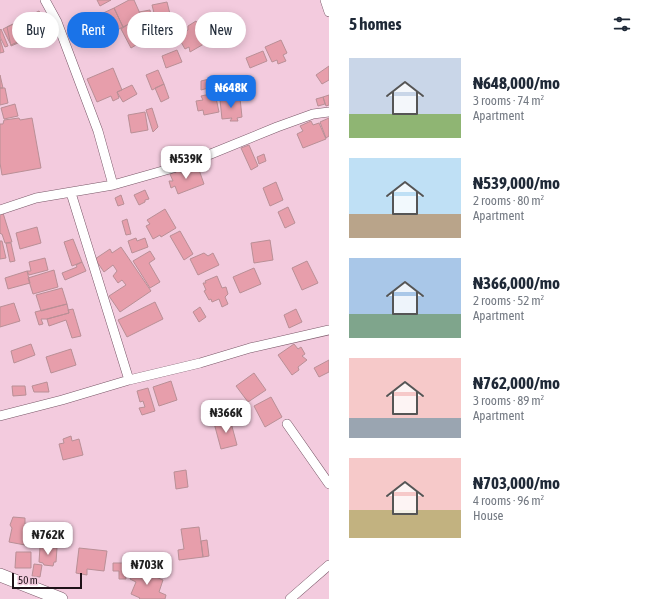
<!DOCTYPE html>
<meta charset="utf-8">
<style>
:root{--surface:#fff;--page:#f6f6f7;--text:#1f2937;--muted:#747a83;--accent:#1a73e8}
body{margin:0;font-family:"Asap Condensed",sans-serif;background:var(--page);color:var(--text);height:100vh;display:flex;flex-direction:column;font-size:15px;white-space:nowrap}
*{box-sizing:border-box;margin:0}
p{font-size:13px;color:var(--muted)}
.icon{flex:none;width:22px;height:22px;fill:none;stroke:currentColor;stroke-width:2;stroke-linecap:round;stroke-linejoin:round}
.map{position:relative;flex:1;overflow:hidden}
.drawer{display:flex;flex-direction:column;background:var(--surface);width:324px}
.drawer>*{flex:none}
.top-card{position:absolute;left:12px;top:12px;width:257px;height:36px;display:flex;gap:8px}
.scale{position:absolute;left:12px;bottom:10px;width:70px;box-sizing:border-box;padding-left:4px;border:2px solid #1e1118;border-top:0;font-size:11px;line-height:14px;white-space:nowrap;color:#1e1118;-webkit-text-stroke:3px #f3cbde;paint-order:stroke}
.price{position:absolute;translate:-50% -34px;padding:0 9px;border-radius:8px;background:#fff;color:#222;font-size:13px;line-height:26px;filter:drop-shadow(0 1px 2px #0008)}
.price::after{content:'';position:absolute;left:50%;top:24px;width:12px;height:9px;margin-left:-6px;background:inherit;clip-path:polygon(0 0,100% 0,50% 100%)}
.price.active{background:var(--accent);color:#fff}
ul{padding:0;list-style:none}
li{display:flex;align-items:center;gap:12px;height:100px;padding:0 20px}
li span{display:grid;place-items:center;flex:none;width:112px;height:80px;border-radius:0px;color:#555}
li>.icon{margin-inline-start:auto}
span .icon{width:48px;height:48px;fill:#fffc;stroke-width:1}
li b{font-size:17px}
h2{display:flex;justify-content:space-between;align-items:center;height:48px;padding:0 20px;font-size:17px}
.chip{padding:0 14px;border-radius:18px;background:var(--surface);box-shadow:0 2px 10px #0003;font-size:14px;line-height:36px}
.chip.active{background:var(--accent);color:#fff}
main{display:flex;flex:1;min-height:0}
.map>svg:first-child{display:block}
.building{fill:#e79eab;stroke:#b98f96}
.lines{fill:none;stroke-linecap:round;stroke-linejoin:round}
.street-casing{stroke:#795768;stroke-width:10}
.secondary-casing{stroke:#795768;stroke-width:14}
.street{stroke:#fff;stroke-width:9}
.secondary{stroke:#fff;stroke-width:13}
</style>
<main>
<div class="map">
<svg width="329" height="599" viewBox="0 0 329 599">
<rect width="100%" height="100%" fill="#f3cbde"/>
<!-- building -->
<path class="building" d="M97,0H111L100,6Z
M129,0H134L142,18L123,27L114,8Z
M167,2L170,14L155,17L152,5Z
M114,8L123,27L109,34L99,15Z
M150,10L151,16L142,18L139,12Z
M39,11L48,28L35,35V39L23,44L22,40L11,45L3,29Z
M40,12L46,31L11,46L7,27Z
M171,16L175,35L152,39L149,20Z
M211,19L220,36L210,41L202,24Z
M135,20L141,31L143,41L131,48L121,29Z
M196,21L209,41L190,52L189,47L185,49L181,42L183,41L180,35L188,30V26Z
M1,29L8,46L5,47L0,37V30Z
M0,39L4,52L0,53Z
M281,40L287,53L283,55L286,61L278,64L277,60L272,62L265,47Z
M177,50L182,62L166,68L162,56Z
M263,51L267,61L250,68L246,58Z
M329,66V80L322,84L316,75Z
M113,68L122,90L117,92L119,98L113,101L111,96L97,102L87,79Z
M158,70L164,84L152,90L146,75Z
M0,75L3,88H0Z
M213,78L216,86L201,90V81Z
M164,84L169,98L161,102L155,88Z
M132,85L137,94L123,102L117,92Z
M0,88H5L8,103L0,105Z
M215,93L219,112L204,115L203,110L198,111L196,101L203,100L201,96Z
M329,95V105L326,106L323,97Z
M323,97L325,104L318,106L316,99Z
M240,98L242,117L237,118L238,121H230L232,118L222,119L220,100Z
M15,104L18,116L4,119L1,108Z
M152,108L158,127L153,132L146,110Z
M145,112L148,130L131,133L128,115Z
M19,118L20,120L32,118L41,168L2,175L0,163V124H3L4,120Z
M329,118V136L326,138L320,122Z
M311,121L313,125L319,123L326,139L303,148L297,134L303,131L300,126Z
M249,145L258,166L251,170L241,148Z
M264,154L266,161L259,164L257,157Z
M198,167L204,184L178,194L175,186L171,188L169,181H173L170,174L180,170L181,173Z
M276,182L283,200L270,206L263,188Z
M145,190L149,199L145,200V202L139,205L134,195Z
M121,195L124,204L118,206L115,198Z
M288,207L295,223L285,228L278,212Z
M165,209L176,228L161,237L160,235L153,239L146,226L150,224L147,220Z
M3,213L12,242L6,243H5L2,234H1L0,233V214Z
M127,219L131,234L126,235L122,221Z
M37,227L41,243L20,249L16,233Z
M180,231L193,254L184,260L170,236Z
M136,238L137,241L145,238L148,247L132,253L128,241Z
M73,239L82,262L72,266L64,242Z
M270,240L273,260L254,263L251,243Z
M0,241H2L6,258L0,259Z
M6,243H11L15,261L10,262Z
M121,247L151,291L120,312L109,296L126,285L122,280L118,283L113,276L117,271L113,265L104,272L95,259L110,249L112,253Z
M150,251L155,259L149,263L160,282L150,288L133,261Z
M204,253L208,256L213,253L219,265L198,275L190,259Z
M45,258L48,270L29,275L27,271H31L29,262Z
M307,261L318,283L302,290L292,268Z
M82,262L86,271L65,280L62,273L77,267L76,265Z
M254,268L261,284L240,293L233,277Z
M54,270L58,287L33,294L28,278Z
M27,271L30,283L8,289L5,278Z
M217,276L222,288L226,287L228,294L225,297L228,304L222,307L219,299L212,302L211,299L209,300L204,291L206,290L203,283H206L205,281Z
M62,288L67,304L41,311L36,295Z
M155,302L163,319L127,337L118,320Z
M14,303L20,321L0,327V307Z
M67,304L69,313L47,319H41L43,324L39,325L35,312Z
M200,307L206,317L199,322L193,312Z
M73,309L81,336L72,338L66,320L49,326L47,319L69,313L68,310Z
M296,309L302,322L289,328L284,315Z
M31,344L35,355L14,363L11,351Z
M294,344L298,349L301,347L305,354L302,356L307,360L298,367L299,370L292,375L278,355Z
M71,349L76,365L51,373L46,357Z
M329,360V372L319,377L314,368Z
M254,373L266,390L248,402L236,386Z
M171,381L177,400L159,406L153,387Z
M47,382L49,392H34L32,386Z
M12,386H25L26,395L13,396Z
M148,388L155,411L142,415L139,408L145,407L143,401L140,402L137,391Z
M271,397L282,417L265,427L254,406Z
M230,419L237,445L221,449L214,423Z
M71,436L72,441L79,439L83,455L63,460L59,444L64,443L63,439Z
M186,470L188,487L176,489L174,472Z
M13,517L25,518V529L28,531L25,545L9,542L12,528L10,525Z
M199,527L203,557L179,560L178,550L184,549L181,529Z
M207,540L209,556L203,557L201,541Z
M40,547L57,548L56,562H54L53,566L44,565L43,563L39,562Z
M79,548L107,551L104,571L87,569V575L76,573Z
M16,552H31V568H15Z
M113,563H125L126,579H119V571H113Z
M34,564L42,565L40,577L32,576Z
M134,568L163,580L159,592L166,595L165,599H139L140,598L131,594L136,582L130,579Z"/>
<g class="lines">
<!-- street casing -->
<g class="street-casing">
<path id="street" d="M45,0L57,22L98,131L113,185
M325,0L329,12
M71,193L129,380
M0,210L36,198L113,185L173,168L201,158L277,127L313,114L329,112
M0,416L62,400L129,380L200,363L250,348L329,330
M287,424L329,484
M290,599L329,565"/>
</g>
<!-- secondary casing -->
<g class="secondary-casing">
<path id="secondary" d="M0,575L61,599"/>
</g>
<!-- street -->
<use href="#street" class="street"/>
<!-- secondary -->
<use href="#secondary" class="secondary"/>
</g>
</svg>
<div class="scale">50 m</div>
<b class="price active" style="left:231px;top:109px">₦648K</b>
<b class="price" style="left:186px;top:180px">₦539K</b>
<b class="price" style="left:226px;top:434px">₦366K</b>
<b class="price" style="left:48px;top:556px">₦762K</b>
<b class="price" style="left:147px;top:586px">₦703K</b>
<div class="top-card">
<a class="chip">Buy</a>
<a class="chip active">Rent</a>
<a class="chip">Filters</a>
<a class="chip">New</a>
</div>
</div>
<section class="drawer">
<h2>5 homes<svg class="icon" aria-label="filters" viewBox="0 0 24 24"><path d="M4 7h16M4 17h16"/><circle cx="9" cy="7" r="2"/><circle cx="15" cy="17" r="2"/></svg></h2>
<ul>
<li><span style="background:linear-gradient(#c9d6e8 70%,#8fb573 0)"><svg class="icon" aria-label="home" viewBox="0 0 24 24"><path d="M3 11l9-7 9 7M6 9v11h12V9"/></svg></span><div><b>₦648,000/mo</b><p>3 rooms · 74 m²</p><p>Apartment</p></div></li>
<li><span style="background:linear-gradient(#bfe0f5 70%,#b9a48a 0)"><svg class="icon" aria-label="home" viewBox="0 0 24 24"><path d="M3 11l9-7 9 7M6 9v11h12V9"/></svg></span><div><b>₦539,000/mo</b><p>2 rooms · 80 m²</p><p>Apartment</p></div></li>
<li><span style="background:linear-gradient(#a9c7e8 70%,#7fa58c 0)"><svg class="icon" aria-label="home" viewBox="0 0 24 24"><path d="M3 11l9-7 9 7M6 9v11h12V9"/></svg></span><div><b>₦366,000/mo</b><p>2 rooms · 52 m²</p><p>Apartment</p></div></li>
<li><span style="background:linear-gradient(#f6c9c9 75%,#9aa5b1 0)"><svg class="icon" aria-label="home" viewBox="0 0 24 24"><path d="M3 11l9-7 9 7M6 9v11h12V9"/></svg></span><div><b>₦762,000/mo</b><p>3 rooms · 89 m²</p><p>Apartment</p></div></li>
<li><span style="background:linear-gradient(#f6c9c9 65%,#c2b280 0)"><svg class="icon" aria-label="home" viewBox="0 0 24 24"><path d="M3 11l9-7 9 7M6 9v11h12V9"/></svg></span><div><b>₦703,000/mo</b><p>4 rooms · 96 m²</p><p>House</p></div></li>
</ul>
</section>
</main>
